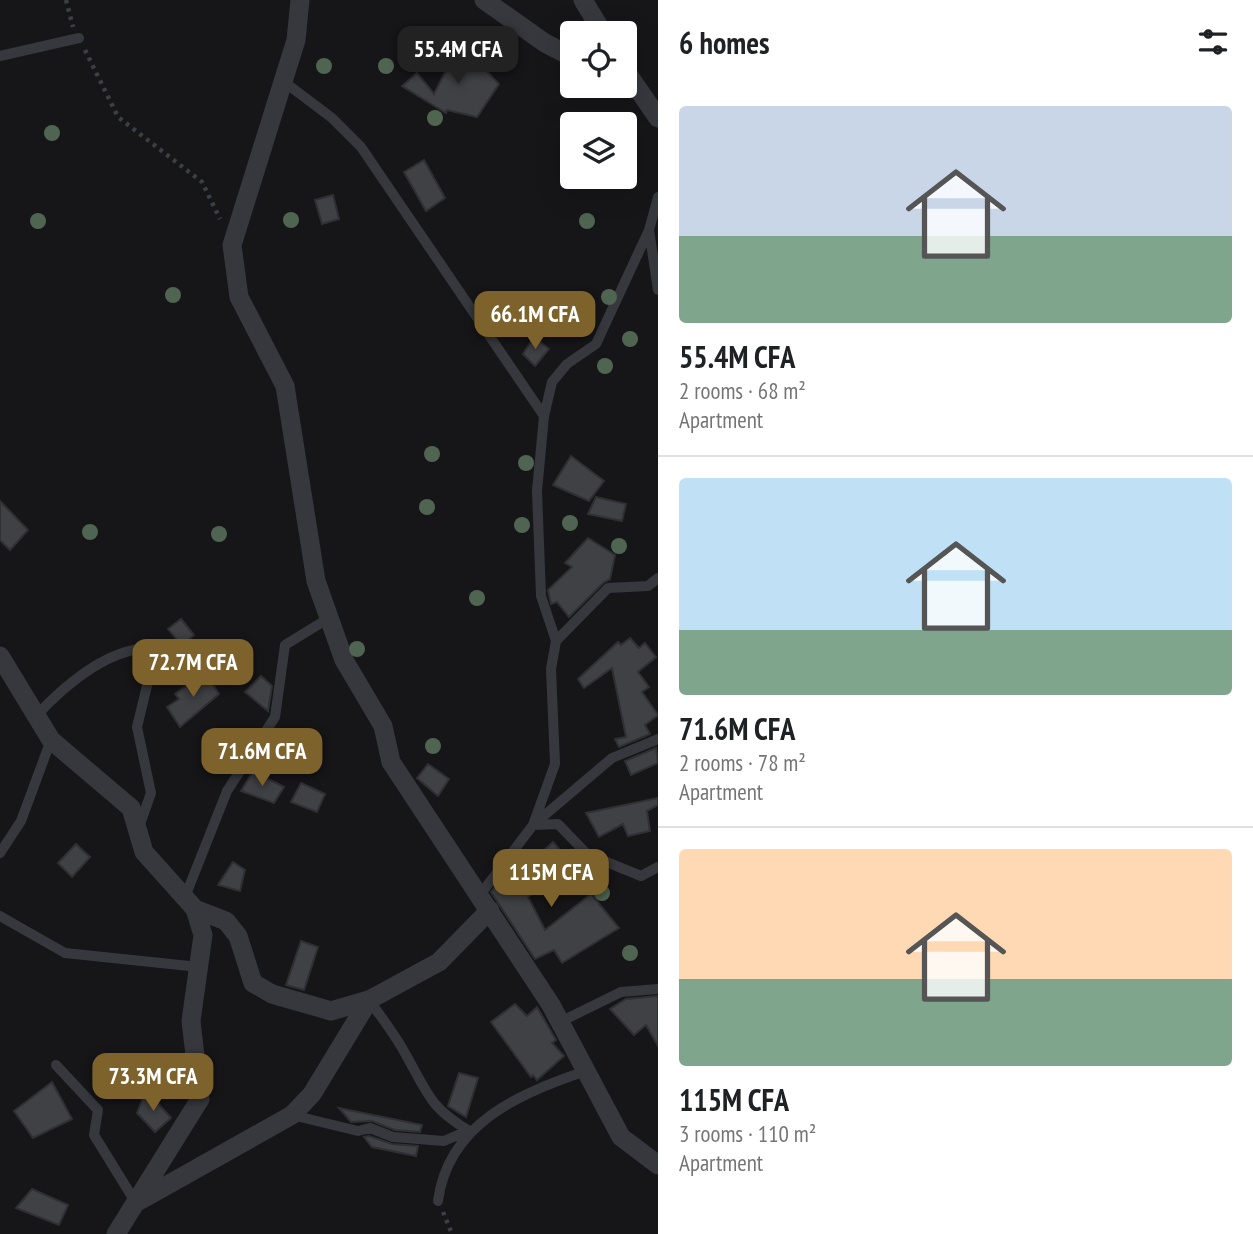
<!DOCTYPE html>
<meta charset="utf-8">
<style>
:root{--surface:#fff;--page:#f6f6f6;--text:#202124;--muted:#757577;--line:#e0e0e0;--accent:#7e622b}
body{margin:0;font-family:"PT Sans Narrow",sans-serif;background:var(--page);color:var(--text);height:100vh;display:flex;flex-direction:column;font-size:26px;white-space:nowrap}
*{box-sizing:border-box;margin:0}
p{font-size:23px;color:var(--muted)}
.icon{flex:none;width:38px;height:38px;fill:none;stroke:currentColor;stroke-width:2;stroke-linecap:round;stroke-linejoin:round}
.map{position:relative;flex:1;overflow:hidden}
.panel{display:flex;flex-direction:column;background:var(--surface);width:595px}
.panel>*{flex:none}
.controls{position:absolute;left:560px;top:21px;display:grid;gap:14px}
.controls a{display:grid;place-items:center;width:77px;height:77px;border-radius:7px;background:var(--surface);box-shadow:0 7px 28px #0002;font-size:35px}
.price{position:absolute;translate:-50% -60px;padding:0 16px;border-radius:14px;background:var(--accent);color:#fff;font-size:23px;line-height:46px;filter:drop-shadow(0 2px 4px #0008)}
.price::after{content:'';position:absolute;left:50%;top:42px;width:21px;height:16px;margin-left:-10px;background:inherit;clip-path:polygon(0 0,100% 0,50% 100%)}
.price.on{background:#222;color:#fff}
ul{padding:0;list-style:none}
li{display:grid;align-content:center;gap:14px;height:371px;padding:0 21px}
li+li{border-top:2px solid var(--line)}
li span{display:grid;place-items:center;height:217px;border-radius:7px;color:#555}
li>.icon{margin-inline-start:auto}
span .icon{width:126px;height:126px;fill:#fffc;stroke-width:1}
li b{font-size:30px}
h2{display:flex;justify-content:space-between;align-items:center;height:84px;padding:0 21px;font-size:30px}
main{display:flex;flex:1;min-height:0}
.map>svg:first-child{display:block}
.building{fill:#404145;stroke:#303034;stroke-width:2}
.lines{fill:none;stroke-linecap:round;stroke-linejoin:round}
.path{stroke:#3d3f44;stroke-width:4.5;stroke-dasharray:3.5 5;stroke-linecap:butt}
.service{stroke:#37383d;stroke-width:10}
.minor{stroke:#37383d;stroke-width:19}
.tree{fill:#506452}
</style>
<main>
<div class="map">
<svg width="658" height="1234" viewBox="0 0 658 1234">
<rect width="100%" height="100%" fill="#161618"/>
<!-- building -->
<path class="building" d="M460,43L499,84L477,117L447,110L446,113L402,86L417,73L434,94Z
M424,160L445,198L426,211L404,172Z
M333,195L339,219L322,224L315,200Z
M534,337L549,349L535,366L523,354Z
M571,456L604,481L589,501L553,485Z
M596,497L626,504L622,521L588,514Z
M0,501L28,530L10,550L0,540Z
M588,538L615,555L610,579L603,583L569,617L557,602L551,604L548,590L572,567L565,563Z
M181,619L194,635L182,646L168,629Z
M630,638L639,648L645,643L656,657L638,672L649,687L642,692L658,715L645,725L650,734L619,747L615,739L626,737L612,668L584,688L578,679L618,642L621,645Z
M205,672L219,694L180,727L167,707L179,699L175,694Z
M261,676L272,686L268,711L245,692Z
M656,748L658,763L631,775L625,761Z
M428,764L449,779L438,796L417,778Z
M253,771L284,787L274,803L241,791Z
M301,783L325,794L317,812L291,802Z
M658,798V805L647,811L650,831L628,836L623,824L599,837L586,813Z
M553,842L582,875L569,887L559,876L528,897L545,930L591,894L619,928L562,963L554,950L535,959L491,892L501,879L513,870L517,875Z
M76,844L90,857L72,877L58,863Z
M233,862L245,870L240,891L218,885Z
M301,941L318,947L304,990L286,985Z
M658,996V1046L646,1025L634,1035L610,1009L626,999Z
M515,1004L527,1016L537,1007L556,1040L552,1043L564,1056L537,1080L533,1075L531,1077L491,1022Z
M459,1073L478,1078L466,1117L448,1106Z
M52,1082L72,1119L33,1138L14,1111Z
M146,1090L171,1118L155,1132L137,1113Z
M339,1108L422,1125L420,1132L395,1130L372,1121L351,1122Z
M369,1136L392,1144L418,1146L416,1156L372,1147L364,1137Z
M32,1189L68,1205L59,1225L16,1208Z"/>
<g class="lines">
<!-- path -->
<path class="path" d="M66,0L73,27
M85,50L118,117L202,182L220,219
M443,1212L452,1234"/>
<!-- service -->
<path class="service" d="M0,56L79,38
M283,81L332,118L361,147L544,416L537,491L541,596L556,641L551,669L555,764L533,825L558,824L587,854L641,876L658,867
M658,197L649,230L658,290
M544,416L552,382L567,364L596,344L649,230
M556,641L608,588L648,586L658,578
M36,716C65,685 103,652 145,648L154,657L137,727L151,793L139,827
M0,853L21,821L51,740
M480,895L533,825L612,758L658,739
M185,897L227,791L275,717L285,645L329,618
M0,916L65,953L199,967
M369,1000C382,1018 396,1036 406,1055C427,1092 430,1108 468,1130
M560,1022L621,992L658,989
M56,1065L98,1110L94,1135L136,1203
M292,1115L358,1131L370,1128L393,1137L444,1141L467,1131
M438,1201C448,1124 519,1093 586,1071"/>
<!-- minor -->
<path class="minor" d="M300,0L296,40L232,245L239,297L285,386L316,581L344,660L383,726L391,762L551,1005L621,1137L658,1165
M484,0L545,43L572,57
M583,0L603,33
M625,70L658,118
M0,656L51,740L131,808L144,852L195,909L203,935L191,1021L200,1099L116,1234
M195,909L226,921L238,936L253,983L272,994L331,1011L369,1000L439,962L490,910
M139,1201L292,1115L312,1094L369,1000"/>
</g>
<!-- trees -->
<g class="tree">
<circle cx="324" cy="66" r="8"/>
<circle cx="386" cy="66" r="8"/>
<circle cx="435" cy="118" r="8"/>
<circle cx="52" cy="133" r="8"/>
<circle cx="291" cy="220" r="8"/>
<circle cx="38" cy="221" r="8"/>
<circle cx="587" cy="221" r="8"/>
<circle cx="173" cy="295" r="8"/>
<circle cx="609" cy="297" r="8"/>
<circle cx="630" cy="339" r="8"/>
<circle cx="605" cy="366" r="8"/>
<circle cx="432" cy="454" r="8"/>
<circle cx="526" cy="463" r="8"/>
<circle cx="427" cy="507" r="8"/>
<circle cx="570" cy="523" r="8"/>
<circle cx="522" cy="525" r="8"/>
<circle cx="90" cy="532" r="8"/>
<circle cx="219" cy="534" r="8"/>
<circle cx="619" cy="546" r="8"/>
<circle cx="477" cy="598" r="8"/>
<circle cx="357" cy="649" r="8"/>
<circle cx="433" cy="746" r="8"/>
<circle cx="602" cy="893" r="8"/>
<circle cx="630" cy="953" r="8"/>
</g>
</svg>
<div class="controls">
<a><svg class="icon" aria-label="locate" viewBox="0 0 24 24"><circle cx="12" cy="12" r="6"/><path d="M12 2v4M12 18v4M2 12h4M18 12h4"/></svg></a>
<a><svg class="icon" aria-label="layers" viewBox="0 0 24 24"><path d="M12 4l9 5-9 5-9-5zM3 14l9 5 9-5"/></svg></a>
</div>
<b class="price on" style="left:458px;top:86px">55.4M CFA</b>
<b class="price" style="left:535px;top:351px">66.1M CFA</b>
<b class="price" style="left:193px;top:699px">72.7M CFA</b>
<b class="price" style="left:262px;top:788px">71.6M CFA</b>
<b class="price" style="left:551px;top:909px">115M CFA</b>
<b class="price" style="left:153px;top:1113px">73.3M CFA</b>
</div>
<section class="panel">
<h2>6 homes<svg class="icon" aria-label="filters" viewBox="0 0 24 24"><path d="M4 7h16M4 17h16"/><circle cx="9" cy="7" r="2"/><circle cx="15" cy="17" r="2"/></svg></h2>
<ul>
<li><span style="background:linear-gradient(#c9d6e8 60%,#7fa58c 0)"><svg class="icon" aria-label="home" viewBox="0 0 24 24"><path d="M3 11l9-7 9 7M6 9v11h12V9"/></svg></span><div><b>55.4M CFA</b><p>2 rooms · 68 m²</p><p>Apartment</p></div></li>
<li><span style="background:linear-gradient(#bfe0f5 70%,#7fa58c 0)"><svg class="icon" aria-label="home" viewBox="0 0 24 24"><path d="M3 11l9-7 9 7M6 9v11h12V9"/></svg></span><div><b>71.6M CFA</b><p>2 rooms · 78 m²</p><p>Apartment</p></div></li>
<li><span style="background:linear-gradient(#ffd9b3 60%,#7fa58c 0)"><svg class="icon" aria-label="home" viewBox="0 0 24 24"><path d="M3 11l9-7 9 7M6 9v11h12V9"/></svg></span><div><b>115M CFA</b><p>3 rooms · 110 m²</p><p>Apartment</p></div></li>
</ul>
</section>
</main>
